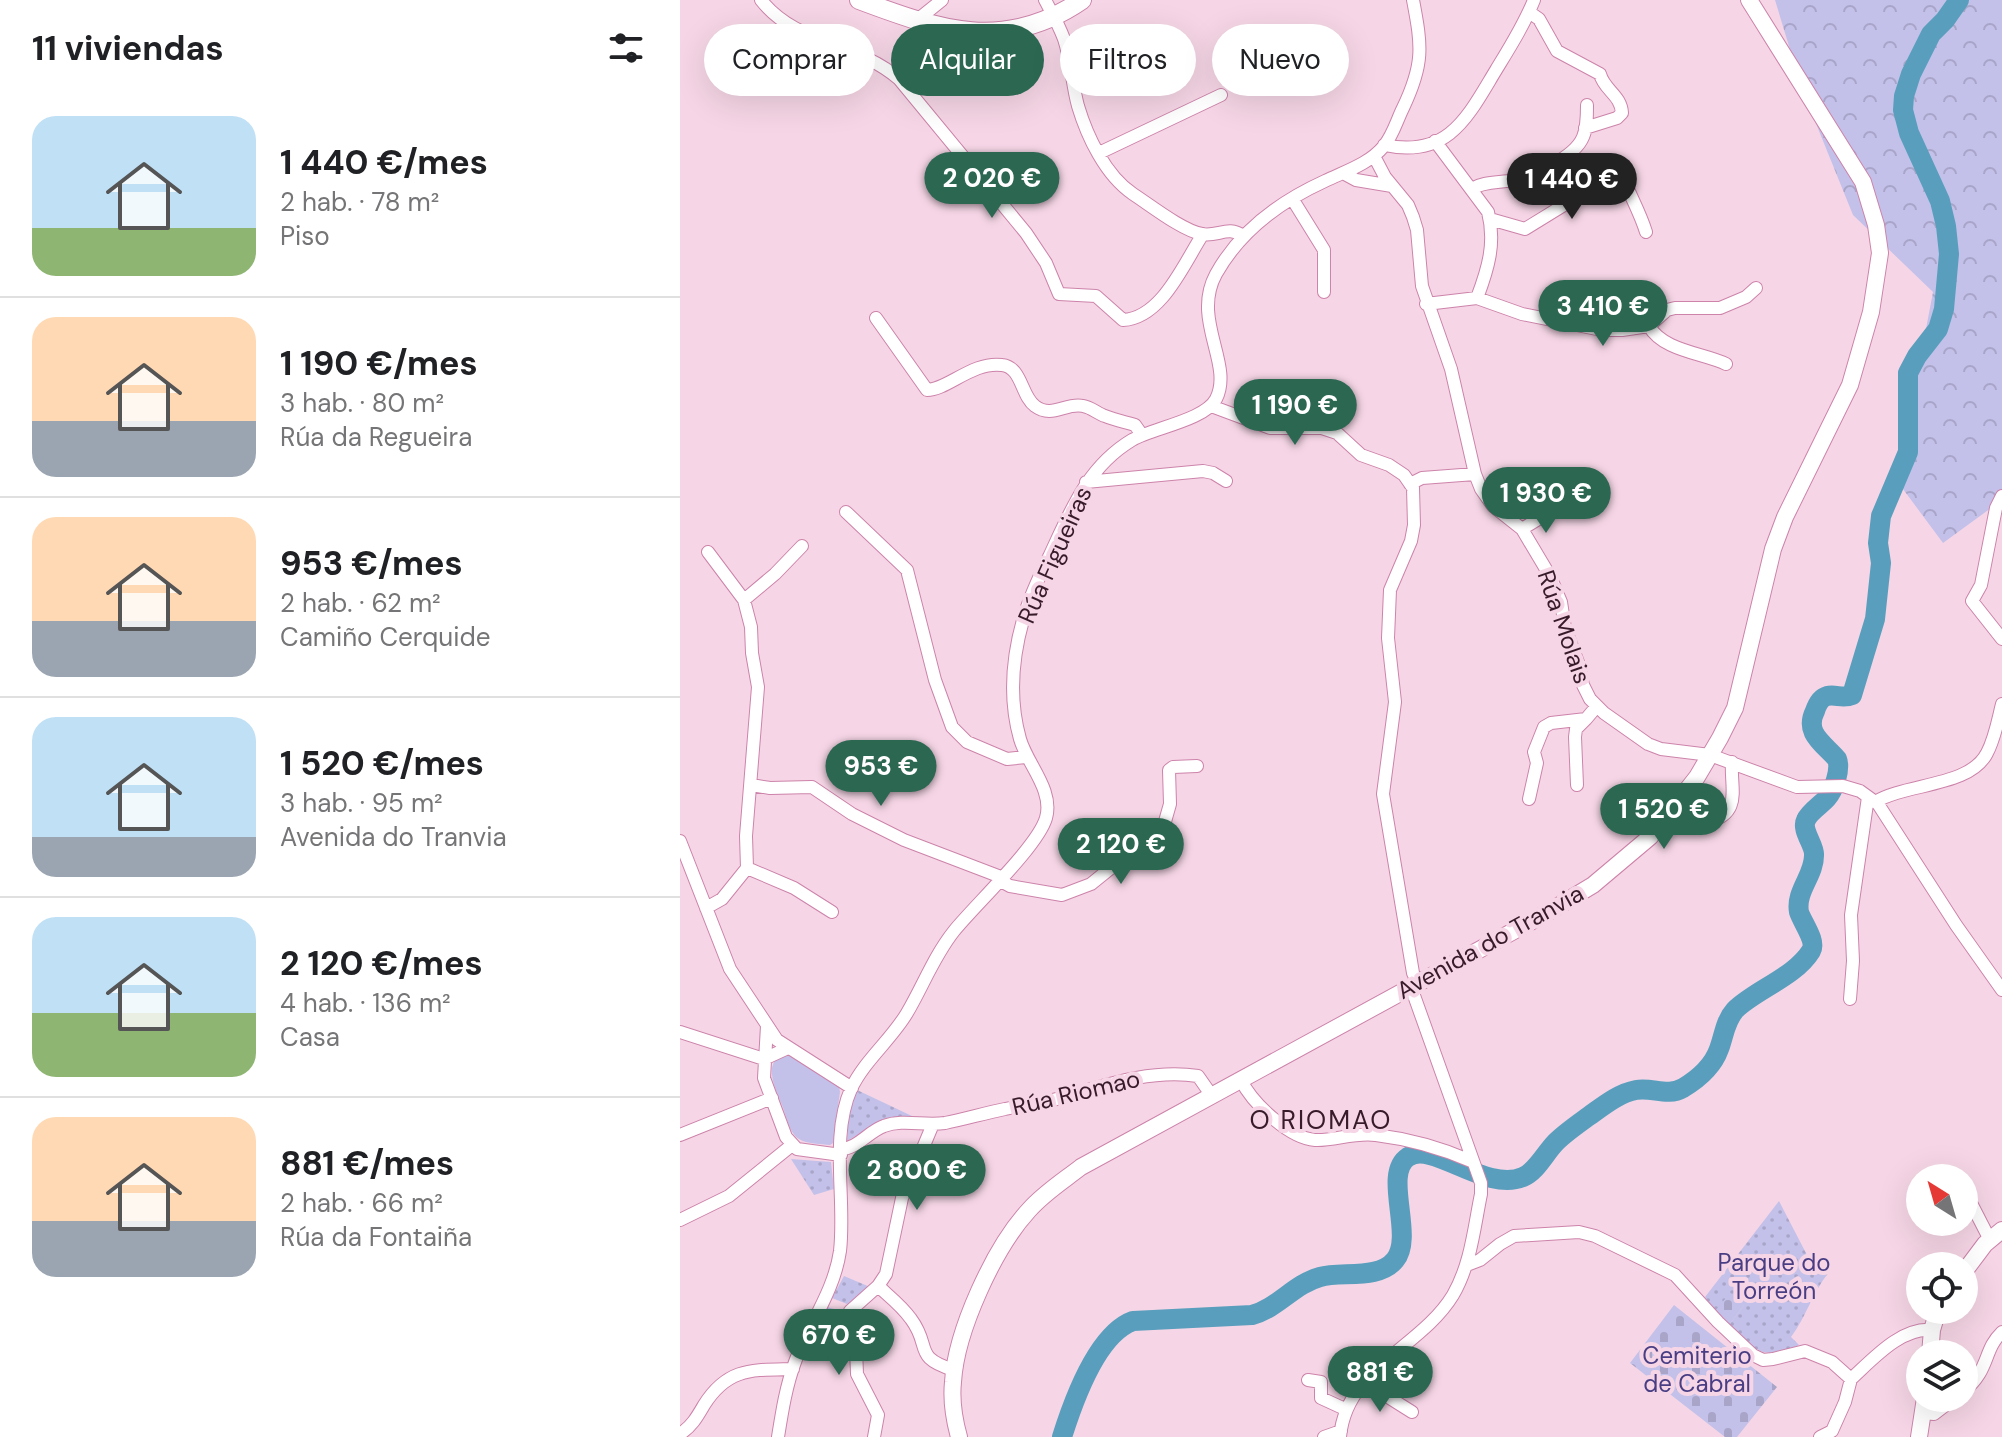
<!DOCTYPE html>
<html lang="es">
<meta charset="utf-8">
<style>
:root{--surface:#fff;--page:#f6f6f6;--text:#202124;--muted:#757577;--line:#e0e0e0;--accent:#2b6751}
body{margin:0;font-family:"DM Sans",sans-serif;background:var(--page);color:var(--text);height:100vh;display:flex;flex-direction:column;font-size:30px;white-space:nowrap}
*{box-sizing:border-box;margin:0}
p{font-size:26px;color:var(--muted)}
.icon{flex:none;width:44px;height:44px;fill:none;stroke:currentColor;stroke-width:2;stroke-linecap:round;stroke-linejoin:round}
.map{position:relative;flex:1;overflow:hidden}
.drawer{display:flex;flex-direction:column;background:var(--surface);width:680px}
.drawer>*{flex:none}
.hud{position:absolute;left:24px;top:24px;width:760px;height:72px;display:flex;gap:16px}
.needle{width:52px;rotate:323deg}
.controls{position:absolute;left:1226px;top:1164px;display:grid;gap:16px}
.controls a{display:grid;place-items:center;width:72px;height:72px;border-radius:50%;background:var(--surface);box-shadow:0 8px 32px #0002;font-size:40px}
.price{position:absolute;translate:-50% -68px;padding:0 18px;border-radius:28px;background:var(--accent);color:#fff;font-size:26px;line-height:52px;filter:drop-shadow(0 2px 4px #0008)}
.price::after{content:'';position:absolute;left:50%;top:48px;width:24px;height:18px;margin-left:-12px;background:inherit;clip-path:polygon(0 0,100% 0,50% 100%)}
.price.selected{background:#222;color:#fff}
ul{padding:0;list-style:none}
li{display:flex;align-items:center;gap:24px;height:200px;padding:0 32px}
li+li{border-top:2px solid var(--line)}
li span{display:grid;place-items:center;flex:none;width:224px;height:160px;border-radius:24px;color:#555}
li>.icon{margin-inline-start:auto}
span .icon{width:96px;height:96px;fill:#fffc;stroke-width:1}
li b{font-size:34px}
h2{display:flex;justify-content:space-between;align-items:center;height:96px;padding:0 32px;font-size:34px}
.chip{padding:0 28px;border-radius:36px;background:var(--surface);box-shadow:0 8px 32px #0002;font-size:28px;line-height:72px}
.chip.selected{background:var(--accent);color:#fff}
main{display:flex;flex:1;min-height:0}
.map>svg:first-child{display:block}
.green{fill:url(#green-dots)}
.forest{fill:url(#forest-crowns)}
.cemetery{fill:url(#cemetery-stones)}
.pitch{fill:#c3c1e9}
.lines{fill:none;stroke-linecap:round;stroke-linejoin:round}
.river{stroke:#599fbd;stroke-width:20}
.minor-casing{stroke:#cd83aa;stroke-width:14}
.secondary-casing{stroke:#cd83aa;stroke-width:18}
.primary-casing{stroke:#cd83aa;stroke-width:20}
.minor{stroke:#fff;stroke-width:12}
.secondary{stroke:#fff;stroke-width:16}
.primary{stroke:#fff;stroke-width:18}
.labels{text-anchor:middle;stroke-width:8;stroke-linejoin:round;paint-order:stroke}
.street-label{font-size:24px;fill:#381b2b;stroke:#f6d6e6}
.park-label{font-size:24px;fill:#493e84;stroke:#f6d6e6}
.neighbourhood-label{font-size:26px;letter-spacing:2px;fill:#381b2b;stroke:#f6d6e6}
</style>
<main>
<section class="drawer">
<h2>11 viviendas<svg class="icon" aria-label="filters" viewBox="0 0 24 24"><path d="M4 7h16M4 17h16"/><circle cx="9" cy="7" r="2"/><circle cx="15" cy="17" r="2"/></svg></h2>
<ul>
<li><span style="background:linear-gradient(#bfe0f5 70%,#8fb573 0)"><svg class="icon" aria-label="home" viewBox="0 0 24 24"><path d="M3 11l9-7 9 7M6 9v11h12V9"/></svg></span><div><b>1 440 €/mes</b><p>2 hab. · 78 m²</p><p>Piso</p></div></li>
<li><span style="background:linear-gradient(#ffd9b3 65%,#9aa5b1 0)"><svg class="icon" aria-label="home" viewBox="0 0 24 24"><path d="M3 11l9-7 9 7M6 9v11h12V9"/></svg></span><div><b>1 190 €/mes</b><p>3 hab. · 80 m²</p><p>Rúa da Regueira</p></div></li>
<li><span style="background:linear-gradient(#ffd9b3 65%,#9aa5b1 0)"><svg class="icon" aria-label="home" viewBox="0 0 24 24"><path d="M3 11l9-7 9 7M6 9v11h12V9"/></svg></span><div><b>953 €/mes</b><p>2 hab. · 62 m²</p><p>Camiño Cerquide</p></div></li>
<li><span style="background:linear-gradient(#bfe0f5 75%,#9aa5b1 0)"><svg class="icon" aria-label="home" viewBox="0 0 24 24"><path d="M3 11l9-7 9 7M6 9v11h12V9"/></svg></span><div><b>1 520 €/mes</b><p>3 hab. · 95 m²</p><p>Avenida do Tranvia</p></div></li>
<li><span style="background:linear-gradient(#bfe0f5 60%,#8fb573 0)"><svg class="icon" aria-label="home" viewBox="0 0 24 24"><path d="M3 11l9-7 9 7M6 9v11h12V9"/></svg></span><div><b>2 120 €/mes</b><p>4 hab. · 136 m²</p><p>Casa</p></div></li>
<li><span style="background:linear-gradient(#ffd9b3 65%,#9aa5b1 0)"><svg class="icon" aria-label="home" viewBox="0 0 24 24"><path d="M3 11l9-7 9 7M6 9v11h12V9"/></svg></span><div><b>881 €/mes</b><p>2 hab. · 66 m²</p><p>Rúa da Fontaiña</p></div></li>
</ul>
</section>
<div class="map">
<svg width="1322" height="1437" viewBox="0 0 1322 1437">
<defs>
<pattern id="green-dots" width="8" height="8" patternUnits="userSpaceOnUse" patternTransform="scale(2)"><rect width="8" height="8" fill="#c3c1e9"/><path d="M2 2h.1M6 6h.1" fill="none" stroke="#a8a5c8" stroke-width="1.8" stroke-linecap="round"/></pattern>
<pattern id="forest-crowns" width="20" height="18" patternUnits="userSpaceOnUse" patternTransform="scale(2)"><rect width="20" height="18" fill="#c3c1e9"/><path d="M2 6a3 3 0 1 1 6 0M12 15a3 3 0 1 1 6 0" fill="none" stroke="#a8a5c8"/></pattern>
<pattern id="cemetery-stones" width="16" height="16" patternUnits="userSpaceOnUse" patternTransform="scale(2)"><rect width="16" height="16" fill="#c3c1e9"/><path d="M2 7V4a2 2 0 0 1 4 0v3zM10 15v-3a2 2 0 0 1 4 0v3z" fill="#a8a5c8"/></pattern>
</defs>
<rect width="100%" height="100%" fill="#f6d6e6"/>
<!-- green -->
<path class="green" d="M177,1090L232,1116L206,1118L167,1141L169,1111Z
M111,1159L151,1162L154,1189L134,1195Z
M1099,1201L1127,1255L1132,1252L1151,1270C1133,1290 1127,1316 1111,1337L1119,1345C1081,1361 1076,1351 1049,1325L1064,1305L1035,1311L1025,1297Z
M164,1276L190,1287L167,1304L152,1298Z
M147,1307L164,1312V1325L130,1349Z"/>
<!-- forest -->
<path class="forest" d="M1095,0H1322V500L1263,543L1217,481L1253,292L1173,215L1122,89Z"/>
<!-- cemetery -->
<path class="cemetery" d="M1050,1293L1065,1304L1049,1325L1035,1311Z
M994,1305L1097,1387L1057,1437H1045L950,1363Z"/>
<!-- pitch -->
<path class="pitch" d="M109,1054L159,1086L160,1092L153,1143L150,1145C141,1144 127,1144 119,1139C109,1133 106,1115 102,1105C95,1089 80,1057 109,1054Z"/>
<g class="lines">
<!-- river -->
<path class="river" d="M382,1437C393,1402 417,1334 453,1321L572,1315C598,1308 614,1284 640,1277C662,1271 699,1280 715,1260C735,1236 702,1174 728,1157C752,1140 806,1193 843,1177C857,1171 865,1153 876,1142C885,1133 898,1124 909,1116C923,1106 939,1093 956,1090C973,1087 987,1097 1003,1088C1018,1079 1033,1066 1039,1049C1044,1036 1045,1021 1055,1010C1075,990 1115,977 1131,951C1137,941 1122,922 1119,912C1115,891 1135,875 1134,854C1134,844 1121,830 1126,820C1129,812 1141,805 1147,798C1154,790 1161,769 1157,759C1143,743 1124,733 1135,711C1137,705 1140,698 1147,696C1156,694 1163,699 1172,695L1195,619L1201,563L1198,543L1201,516L1228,452V373L1237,356L1258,329L1264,309L1269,254L1266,226L1260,201L1229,133L1223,110L1224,96L1231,74L1251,34L1265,20L1279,0"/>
<!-- minor casing -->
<g class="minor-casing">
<path id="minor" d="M81,0C116,45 177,42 219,79L346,233L366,263L379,294L416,296L443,320C482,318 504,263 523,234
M365,0C372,13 379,25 384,39C391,60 392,84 398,106C407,136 425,175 453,194C470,205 503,231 522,234C538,237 548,225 563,236
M849,12L859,19L877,51L920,74C924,90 941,95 942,113L937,118L905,128
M236,21L262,0
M755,141L808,212C816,243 808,269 797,298
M704,145C769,159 788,116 816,70C830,47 844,25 854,0
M419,153L541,95
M694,156L705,177L728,205L733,217L737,230L742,286L771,369L795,474L801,489L813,506L842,529L870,576L881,602L885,628L899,665L903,685L910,699L924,713L968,744L981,749L1030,755L1117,787L1163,786L1180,791L1198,804L1276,925L1322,990
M663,173L676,180L712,186
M791,189C804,181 820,183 834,180C854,176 895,157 903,137C907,128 907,116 907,105
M613,200L644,250V292
M810,219L845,229L897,197L921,168L933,163L939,166C946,189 959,209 966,232
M746,304L797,298L842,314L922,330H942L969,326L987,310L995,308H1040L1066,297L1076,288
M196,318L247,390C267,390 293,361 322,365C342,367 341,396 355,406C372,419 386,402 403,406C411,407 418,414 425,416C435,420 445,422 455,425L462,435
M969,326C983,351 1023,353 1046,364
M531,406L590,428H642L657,433L681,455L709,465L724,475L733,488L734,525L731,541L710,590L708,638L715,702L703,794L733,973L738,983
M406,482L523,471L533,473L546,481
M730,484L742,478L795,474
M1322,496L1316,508L1301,585L1292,601L1322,639
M166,512L227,570L255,680L272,727L287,742L327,759L346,757
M842,529L906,490L916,497
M64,600L95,574L122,546
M71,785L90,788L132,787L172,814L224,840L321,877
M897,785L895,737L896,729L906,719
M849,799L857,763L854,752L864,727L871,723L906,719L917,706
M1195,802C1226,783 1290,787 1307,753C1315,738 1318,720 1322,704
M1028,822C1063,813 1050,788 1052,762
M0,841L50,969L97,1040L172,1088
M67,868L114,888L152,912
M319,880L330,886L382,895L411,884L484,825L490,804L489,770L493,767L517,766
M26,908L42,899L67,868L66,836L78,687L72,653L71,627L64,600L28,552
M1170,999L1173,961L1171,915L1188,797
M87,1026L84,1078L106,1137L117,1149L161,1155
M0,1032L84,1059L108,1048
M561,1080C572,1103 609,1138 635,1140C654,1141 674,1132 696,1135C729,1139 761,1148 791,1161
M0,1135L92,1098
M161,1149C177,1149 189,1131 204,1126C223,1119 244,1126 265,1123C285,1119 305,1113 325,1109C337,1106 350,1106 362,1103C413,1090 464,1068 518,1076L532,1096
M1291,1203L1310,1240
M0,1220L49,1196L112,1145
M787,1265L800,1260L820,1244L834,1236L899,1232L915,1236L995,1275L1038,1322L1073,1355L1083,1360L1093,1359L1125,1351L1152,1362L1171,1379C1193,1359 1221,1327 1252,1330
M198,1286C210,1297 222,1306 231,1319C252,1347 232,1357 274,1370
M170,1311L198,1286L206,1274L222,1198L253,1124
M170,1311L176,1349L177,1374L198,1415L194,1437
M628,1380L641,1382V1398L665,1409
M682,1385L705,1395L732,1412
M1284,1391C1310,1370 1303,1350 1322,1332
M1243,1413L1254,1414L1275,1398
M0,1434C12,1426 17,1417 24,1405C48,1367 73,1370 113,1369
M98,1437C102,1412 106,1386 115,1362C129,1324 154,1292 160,1251C166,1200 150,1136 171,1089C184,1061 211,1040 227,1013C243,986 254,956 274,931C295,905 358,846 366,818C374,790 347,764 340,739C329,700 332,659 343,620C349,598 359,577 369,557C390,512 407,467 452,440C473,428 525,420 536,399C554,364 511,320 536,274C560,231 601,201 645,181C666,171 689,164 704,146C713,135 717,120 723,108C744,64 742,47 733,0
M644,1437L661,1431
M660,1437C666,1368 741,1348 773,1295C791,1264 794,1228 801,1194V1183L731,987
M1140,1437L1152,1431L1165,1402L1171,1379"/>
</g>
<!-- secondary casing -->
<g class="secondary-casing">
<path id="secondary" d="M1284,1272L1305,1244L1322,1230
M1250,1354L1252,1330L1258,1310
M279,1437C274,1419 271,1401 273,1382C276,1331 314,1248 349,1210C364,1193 383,1181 401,1167L865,914L913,885L970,837L1017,777L1040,738L1055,708L1093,549L1105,517L1170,385L1191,312L1200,253L1196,225L1183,182L1069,0
M1239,1437L1245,1398"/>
</g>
<!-- primary casing -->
<g class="primary-casing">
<path id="primary" d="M179,0C259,30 325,53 402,0"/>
</g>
<!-- minor -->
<use href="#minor" class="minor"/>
<!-- secondary -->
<use href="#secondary" class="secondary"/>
<!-- primary -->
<use href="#primary" class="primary"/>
</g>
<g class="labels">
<!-- street labels -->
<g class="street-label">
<text transform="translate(375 555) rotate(-66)" y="8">Rúa Figueiras</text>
<text transform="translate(884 627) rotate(71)" y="8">Rúa Molais</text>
<text transform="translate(810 942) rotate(-29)" y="8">Avenida do Tranvia</text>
<text transform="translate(396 1093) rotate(-13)" y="8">Rúa Riomao</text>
</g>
<!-- park labels -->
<g class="park-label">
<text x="1094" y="1271">Parque do<tspan x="1094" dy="28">Torreón</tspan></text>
<text x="1017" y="1364">Cemiterio<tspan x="1017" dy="28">de Cabral</tspan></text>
</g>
<!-- neighbourhood labels -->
<g class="neighbourhood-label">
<text x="641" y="1129">O RIOMAO</text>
</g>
</g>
</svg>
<div class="controls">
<a><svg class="needle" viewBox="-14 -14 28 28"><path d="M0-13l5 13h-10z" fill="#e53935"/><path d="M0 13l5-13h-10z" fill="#757577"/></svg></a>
<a><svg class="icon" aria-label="locate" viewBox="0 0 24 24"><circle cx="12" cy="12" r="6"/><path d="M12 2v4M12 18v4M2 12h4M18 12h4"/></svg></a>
<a><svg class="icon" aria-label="layers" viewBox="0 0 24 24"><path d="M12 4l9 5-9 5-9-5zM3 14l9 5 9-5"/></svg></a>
</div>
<b class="price" style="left:312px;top:220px">2 020 €</b>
<b class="price selected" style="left:892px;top:221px">1 440 €</b>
<b class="price" style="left:923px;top:348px">3 410 €</b>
<b class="price" style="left:615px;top:447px">1 190 €</b>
<b class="price" style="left:866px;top:535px">1 930 €</b>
<b class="price" style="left:201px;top:808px">953 €</b>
<b class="price" style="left:984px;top:851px">1 520 €</b>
<b class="price" style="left:441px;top:886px">2 120 €</b>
<b class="price" style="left:237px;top:1212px">2 800 €</b>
<b class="price" style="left:159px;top:1377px">670 €</b>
<b class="price" style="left:700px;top:1414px">881 €</b>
<div class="hud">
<a class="chip">Comprar</a>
<a class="chip selected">Alquilar</a>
<a class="chip">Filtros</a>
<a class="chip">Nuevo</a>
</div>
</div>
</main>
